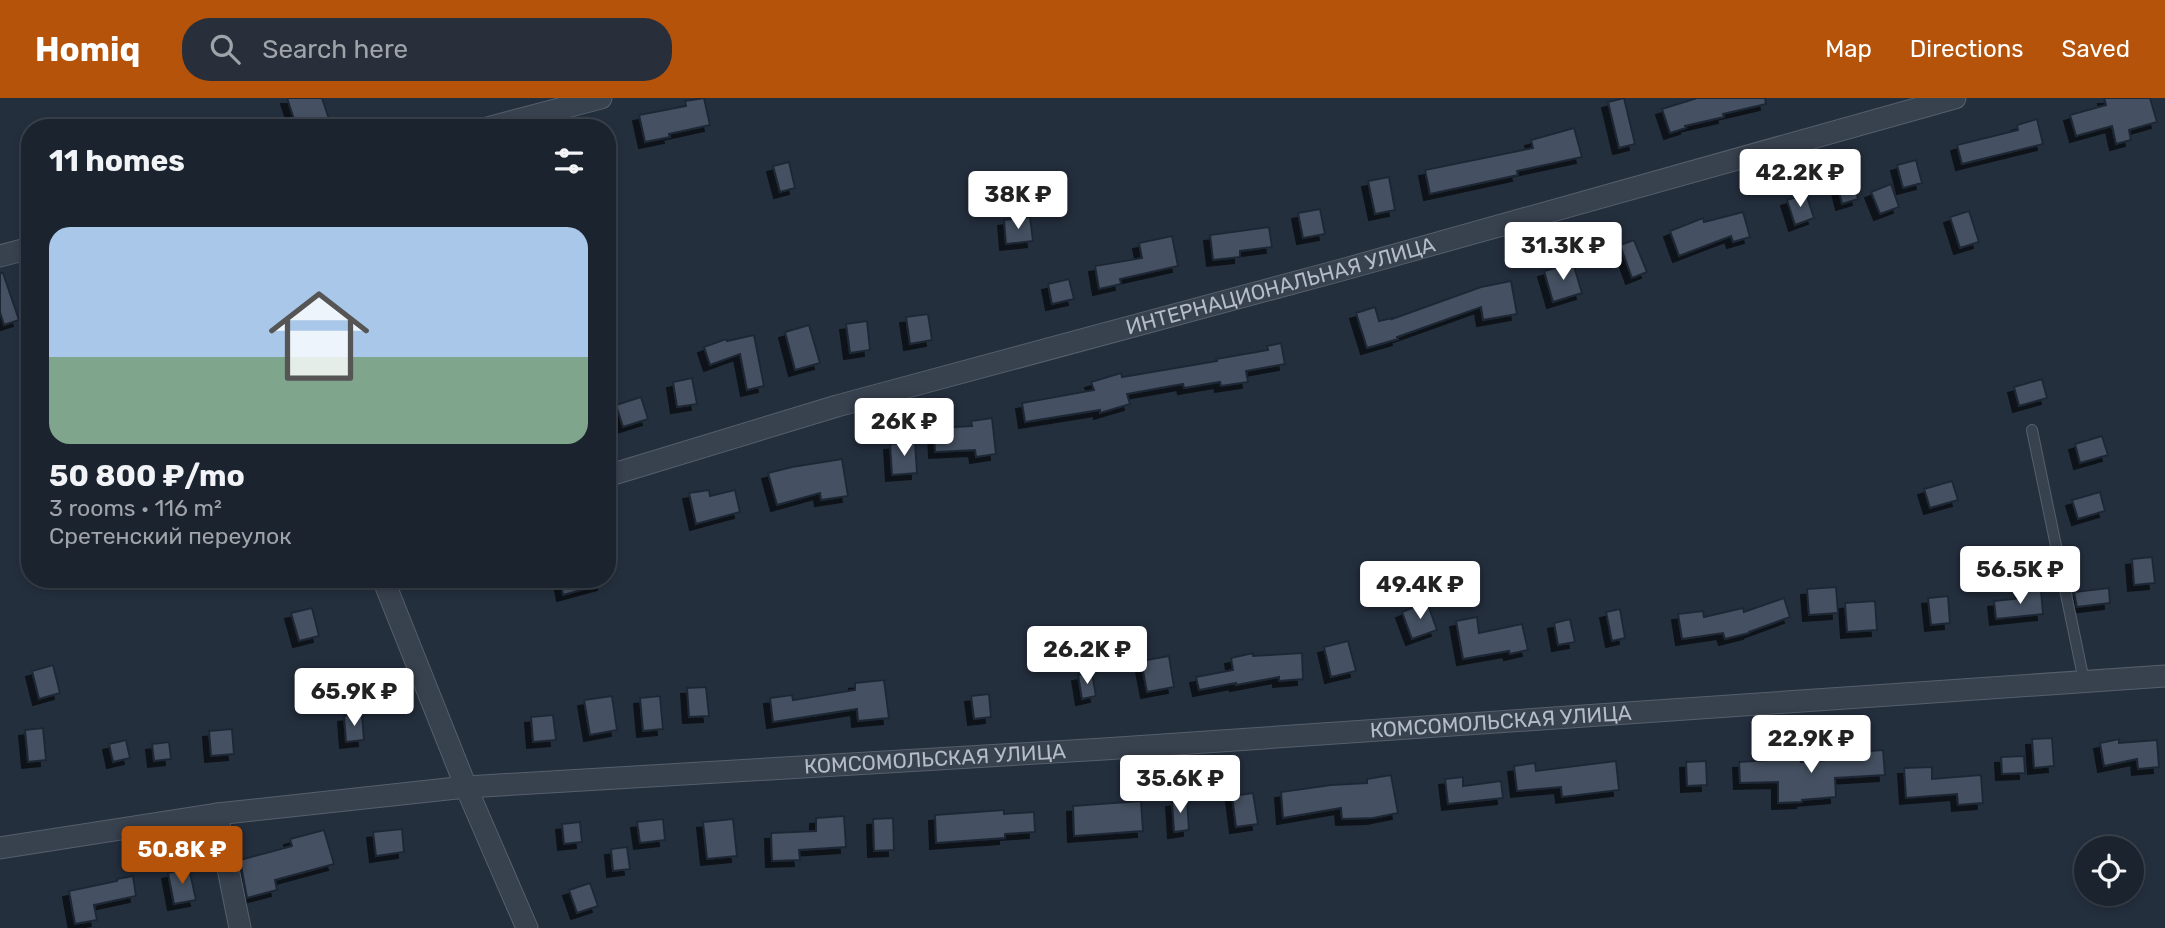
<!DOCTYPE html>
<meta charset="utf-8">
<style>
:root{--surface:#1b232e;--page:#282f3a;--text:#f1f3f6;--muted:#a0a4aa;--line:#39404a;--accent:#b45309}
body{margin:0;font-family:Rubik,sans-serif;background:var(--page);color:var(--text);height:100vh;display:flex;flex-direction:column;font-size:26px;white-space:nowrap}
*{box-sizing:border-box;margin:0}
p{font-size:23px;color:var(--muted)}
.icon{flex:none;width:38px;height:38px;fill:none;stroke:currentColor;stroke-width:2;stroke-linecap:round;stroke-linejoin:round}
.map{position:relative;flex:1;overflow:hidden}
.panel{position:absolute;left:21px;top:21px;width:595px;height:469px;display:flex;flex-direction:column;background:var(--surface);border-radius:28px;box-shadow:0 4px 10px #0003,0 0 0 2px var(--line)}
.panel>*{flex:none}
.controls{position:absolute;left:2074px;top:738px;display:grid;gap:14px}
.controls a{display:grid;place-items:center;width:70px;height:70px;border-radius:50%;background:var(--surface);box-shadow:0 4px 10px #0003,0 0 0 2px var(--line);font-size:35px}
.price{position:absolute;translate:-50% -60px;padding:0 16px;border-radius:7px;background:#fff;color:#222;font-size:23px;line-height:46px;filter:drop-shadow(0 2px 4px #0008)}
.price::after{content:'';position:absolute;left:50%;top:42px;width:21px;height:16px;margin-left:-10px;background:inherit;clip-path:polygon(0 0,100% 0,50% 100%)}
.price.active{background:var(--accent);color:#fff}
ul{padding:0;list-style:none}
li{display:grid;align-content:center;gap:14px;height:371px;padding:0 28px}
li span{display:grid;place-items:center;height:217px;border-radius:21px;color:#555}
li>.icon{margin-inline-start:auto}
span .icon{width:126px;height:126px;fill:#fffc;stroke-width:1}
li b{font-size:30px}
h2{display:flex;justify-content:space-between;align-items:center;height:84px;padding:0 28px;font-size:30px}
header{display:flex;align-items:center;gap:42px;box-sizing:border-box;height:98px;padding:0 35px;background:var(--accent);color:#fff}
header strong{font-size:33px}
nav{display:flex;gap:38px;margin-inline-start:auto;font-size:24px}
.search{width:490px;height:63px;background:var(--page);display:flex;align-items:center;gap:18px;box-sizing:border-box;padding:0 24px;border-radius:28px;color:var(--muted);font-size:26px}
.map>svg:first-child{display:block}
.building{fill:#455162;stroke:#1f2835;stroke-width:2;filter:url(#shadow)}
.lines{fill:none;stroke-linecap:round;stroke-linejoin:round}
.lane-casing{stroke:#565f6c;stroke-width:12}
.street-casing{stroke:#565f6c;stroke-width:23}
.lane{stroke:#38414e;stroke-width:10}
.street{stroke:#38414e;stroke-width:21}
.labels{text-anchor:middle;stroke-width:5;stroke-linejoin:round;paint-order:stroke}
.street-label{font-size:21px;fill:#b4bcc9;stroke:#1d2633}
</style>
<header>
<strong>Homiq</strong>
<div class="search"><svg class="icon" aria-label="search" viewBox="0 0 24 24"><circle cx="10" cy="10" r="6"/><path d="M15 15l6 6"/></svg>Search here</div>
<nav><a>Map</a><a>Directions</a><a>Saved</a></nav>
</header>
<div class="map">
<svg width="2165" height="830" viewBox="0 0 2165 830">
<defs>
<filter id="shadow"><feDropShadow dx="-6" dy="6" stdDeviation="0" flood-color="#0009"/></filter>
</defs>
<rect width="100%" height="100%" fill="#242f3e"/>
<!-- building -->
<path class="building" d="M287,0H322L332,30H297Z
M704,0L710,27L669,36L670,39L645,44L639,17L686,8L685,3Z
M1624,0L1635,46L1619,50L1608,4Z
M1697,0H1765L1766,6L1723,16L1724,19L1685,28L1686,30L1670,35L1662,11Z
M2104,0H2150L2157,24L2129,32L2131,42L2116,46L2112,28L2076,38L2070,17L2106,7Z
M2037,21L2043,46L1962,66L1957,47L2018,32L2017,27Z
M1574,30L1582,59L1517,73L1518,77L1430,96L1425,72L1533,50L1531,42Z
M1916,62L1922,85L1903,90L1897,67Z
M789,64L795,90L780,94L773,68Z
M1389,79L1395,112L1375,116L1368,83Z
M1853,82L1858,101L1842,106L1837,86Z
M1891,86L1899,109L1880,116L1871,94Z
M1806,96L1814,120L1795,127L1787,102Z
M1320,111L1325,136L1303,140L1298,115Z
M1969,113L1979,144L1960,150L1950,119Z
M1743,114L1750,139L1733,144L1731,138L1679,158L1670,133L1703,120L1704,124Z
M1030,119L1033,143L1006,146L1004,122Z
M1269,129L1272,149L1240,153V159L1213,162L1210,137Z
M1172,138L1178,168L1120,181L1121,186L1099,191L1095,168L1142,160L1139,145Z
M1634,142L1647,174L1632,180L1620,147Z
M1573,165L1582,195L1553,204L1544,173Z
M0,175H3L19,222L4,227L0,214Z
M1069,181L1074,201L1052,206L1048,186Z
M1511,183L1517,216L1483,222L1481,209L1397,239L1398,241L1367,250L1356,215L1375,209L1379,223L1392,220V221L1481,189Z
M928,216L932,242L910,246L906,219Z
M867,223L870,252L850,255L846,226Z
M809,227L820,265L795,272L785,234Z
M754,237L764,288L747,292L740,256L710,267L704,249L726,241L727,243Z
M1281,245L1285,266L1246,273L1248,284L1221,288L1220,284L1184,290L1183,286L1127,296L1130,306L1100,315V312L1025,324L1022,305L1094,292L1091,284L1121,275L1122,279L1217,263L1216,261L1268,252L1267,248Z
M692,280L697,306L677,309L673,284Z
M2042,281L2047,300L2019,308L2014,289Z
M641,299L648,321L623,329L616,307Z
M992,320L996,356L976,359L975,352L935,354L934,330L972,328L971,323Z
M2102,338L2108,357L2080,365L2075,346Z
M915,344L917,375L892,377L890,346Z
M842,361L848,398L821,402L820,395L777,407L768,375L792,369Z
M1952,383L1958,402L1930,410L1924,391Z
M709,392L710,398L735,392L740,414L696,426L689,395Z
M2100,394L2105,413L2078,421L2072,402Z
M2152,459L2155,485L2134,487L2132,461Z
M560,481H603V486L563,497Z
M1836,489L1838,515L1809,517L1807,491Z
M2109,490L2110,505L2077,509L2074,494Z
M2041,492L2043,516L1996,521L1994,503L2021,500V494Z
M1948,498L1950,525L1931,527L1928,500Z
M1784,500L1790,519L1749,534V535L1725,541L1723,535L1682,541L1678,516L1703,513L1704,519L1743,510L1744,514Z
M1875,503L1877,532L1847,534L1845,505Z
M1427,504L1437,532L1412,541L1402,514Z
M312,510L319,538L299,543L291,515Z
M1620,511L1625,540L1612,543L1606,514Z
M1477,519L1479,535L1522,526L1528,552L1510,556L1509,553L1463,561L1456,523Z
M1570,521L1575,544L1558,547L1554,525Z
M1348,543L1356,573L1331,579L1324,549Z
M1253,555V558L1302,555L1303,581L1279,583V579L1236,587V585L1199,592L1196,579L1233,572L1231,560Z
M1169,558L1174,589L1147,594L1141,563Z
M53,567L60,595L39,601L32,573Z
M1092,575L1096,598L1082,601L1078,577Z
M884,582L889,620L858,623L857,611L773,624L770,600L792,597L793,602L855,592V585Z
M706,589L709,618L689,619L687,590Z
M989,596L991,619L974,621L971,598Z
M612,598L617,632L590,637L584,602Z
M660,598L663,631L643,633L640,600Z
M362,616L364,642L346,644L344,618Z
M553,617L556,642L533,644L531,619Z
M43,630L46,662L28,664L25,632Z
M232,631L234,656L211,658L209,633Z
M2052,640L2054,668L2034,670L2032,641Z
M2119,641V645L2157,642L2159,669L2138,671L2137,661L2104,668L2100,645Z
M126,642L130,660L113,664L109,646Z
M169,644L171,661L154,663L152,646Z
M1883,652L1885,677L1835,680L1836,699L1802,702V704L1778,705V684L1740,685L1739,664L1800,660L1801,664L1855,660L1854,654Z
M2024,658L2025,675L2002,676L2001,659Z
M1616,663L1619,692L1562,699L1561,689L1517,693L1514,668L1535,665L1536,673Z
M1706,663L1707,687L1687,688L1686,664Z
M1932,669V681L1981,677L1983,705L1958,707L1957,696L1906,700L1904,670Z
M1391,677L1398,715L1373,720L1342,721L1341,710L1283,720L1281,694L1331,687L1367,685V681Z
M1463,679V688L1501,683L1503,700L1448,706L1445,681Z
M1253,695L1258,726L1236,729L1232,698Z
M1187,701L1189,732L1174,734L1172,703Z
M1141,703L1143,733L1074,738L1073,708Z
M1004,712V716L1034,714L1035,734L1005,736V740L936,745L935,717Z
M844,718L846,749L799,752L800,762L772,763L771,735L816,733V720Z
M893,720L894,752L874,753L873,721Z
M663,721L665,742L640,745L637,724Z
M733,721L737,758L707,761L703,724Z
M580,724L582,744L564,746L562,726Z
M402,731L404,754L376,758L373,734Z
M324,732L334,766L275,782L277,792L247,800L240,762L292,748L290,741Z
M627,749L630,771L613,773L611,751Z
M189,770L196,802L174,806L168,775Z
M133,778L136,798L94,807L97,822L75,826L69,793L117,783V781Z
M590,785L598,808L577,815L569,792Z"/>
<g class="lines">
<!-- lane casing -->
<g class="lane-casing">
<path id="lane" d="M2032,332L2084,583"/>
</g>
<!-- street casing -->
<g class="street-casing">
<g id="street">
<path d="M487,30L601,0"/>
<path d="M0,158L30,150"/>
<path id="s1" d="M607,378L837,308L1345,171L1955,0"/>
<path d="M383,481L466,689L527,830"/>
<path d="M217,716L240,830"/>
<path id="s2" d="M0,750L217,716L466,689L1104,651L2165,578"/>
</g>
</g>
<!-- lane -->
<use href="#lane" class="lane"/>
<!-- street -->
<use href="#street" class="street"/>
</g>
<g class="labels">
<!-- street labels -->
<g class="street-label">
<text dy="7" stroke="none"><textPath href="#s1" startOffset="700">ИНТЕРНАЦИОНАЛЬНАЯ УЛИЦА</textPath></text>
<text dy="7" stroke="none"><textPath href="#s2" startOffset="1507">КОМСОМОЛЬСКАЯ УЛИЦА</textPath></text>
<text dy="7" stroke="none"><textPath href="#s2" startOffset="940">КОМСОМОЛЬСКАЯ УЛИЦА</textPath></text>
</g>
</g>
</svg>
<div class="controls">
<a><svg class="icon" aria-label="locate" viewBox="0 0 24 24"><circle cx="12" cy="12" r="6"/><path d="M12 2v4M12 18v4M2 12h4M18 12h4"/></svg></a>
</div>
<b class="price" style="left:1800px;top:111px">42.2K ₽</b>
<b class="price" style="left:1018px;top:133px">38K ₽</b>
<b class="price" style="left:1563px;top:184px">31.3K ₽</b>
<b class="price" style="left:904px;top:360px">26K ₽</b>
<b class="price" style="left:2020px;top:508px">56.5K ₽</b>
<b class="price" style="left:1420px;top:523px">49.4K ₽</b>
<b class="price" style="left:1087px;top:588px">26.2K ₽</b>
<b class="price" style="left:354px;top:630px">65.9K ₽</b>
<b class="price" style="left:1811px;top:677px">22.9K ₽</b>
<b class="price" style="left:1180px;top:717px">35.6K ₽</b>
<b class="price active" style="left:182px;top:788px">50.8K ₽</b>
<section class="panel">
<h2>11 homes<svg class="icon" aria-label="filters" viewBox="0 0 24 24"><path d="M4 7h16M4 17h16"/><circle cx="9" cy="7" r="2"/><circle cx="15" cy="17" r="2"/></svg></h2>
<ul>
<li><span style="background:linear-gradient(#a9c7e8 60%,#7fa58c 0)"><svg class="icon" aria-label="home" viewBox="0 0 24 24"><path d="M3 11l9-7 9 7M6 9v11h12V9"/></svg></span><div><b>50 800 ₽/mo</b><p>3 rooms · 116 m²</p><p>Сретенский переулок</p></div></li>
</ul>
</section>
</div>
